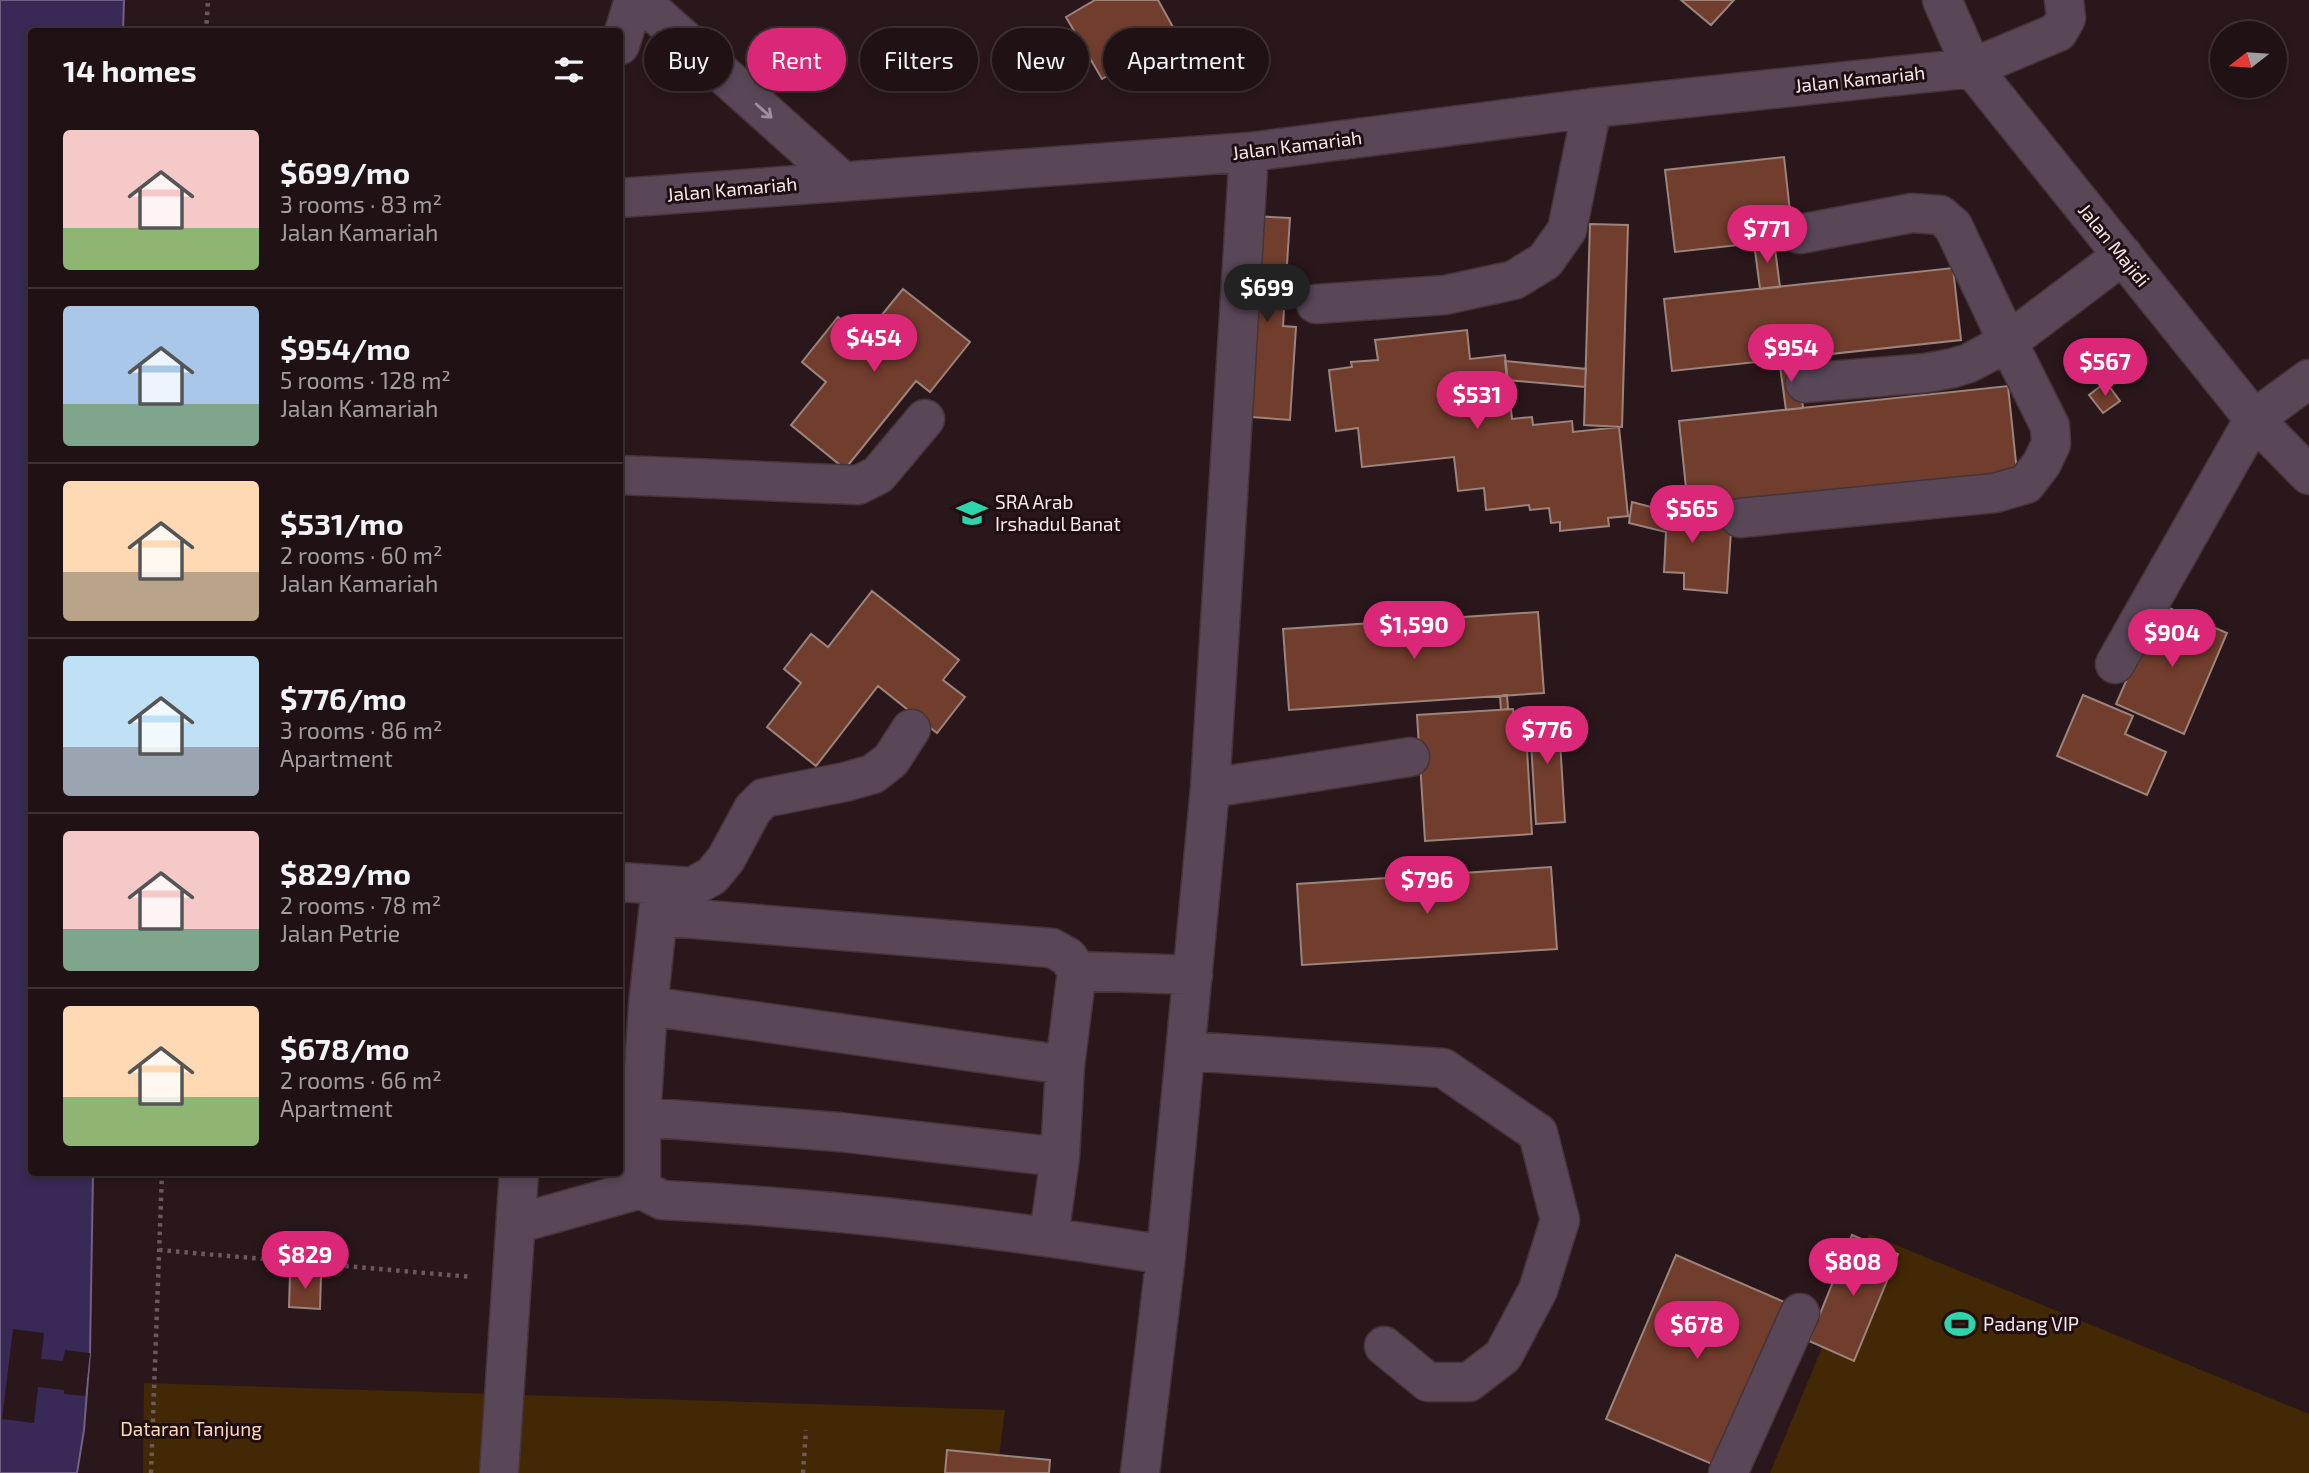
<!DOCTYPE html>
<meta charset="utf-8">
<style>
:root{--surface:#201114;--page:#2d1f22;--text:#f1f3f6;--muted:#a29da0;--line:#3d3134;--accent:#db2777}
body{margin:0;font-family:"Exo 2",sans-serif;background:var(--page);color:var(--text);height:100vh;display:flex;flex-direction:column;font-size:26px;white-space:nowrap}
*{box-sizing:border-box;margin:0}
p{font-size:23px;color:var(--muted)}
.icon{flex:none;width:38px;height:38px;fill:none;stroke:currentColor;stroke-width:2;stroke-linecap:round;stroke-linejoin:round}
.map{position:relative;flex:1;overflow:hidden}
.details{position:absolute;left:28px;top:28px;width:595px;height:1148px;display:flex;flex-direction:column;background:var(--surface);border-radius:7px;box-shadow:0 4px 10px #0003,0 0 0 2px var(--line)}
.details>*{flex:none}
.hud{position:absolute;left:644px;top:28px;width:665px;height:63px;display:flex;gap:14px}
.needle{width:46px;rotate:253deg}
.fabs{position:absolute;left:2210px;top:21px;display:grid;gap:14px}
.fabs a{display:grid;place-items:center;width:77px;height:77px;border-radius:50%;background:var(--surface);box-shadow:0 4px 10px #0003,0 0 0 2px var(--line);font-size:35px}
.price{position:absolute;translate:-50% -60px;padding:0 16px;border-radius:24px;background:var(--accent);color:#fff;font-size:23px;line-height:46px;filter:drop-shadow(0 2px 4px #0008)}
.price::after{content:'';position:absolute;left:50%;top:42px;width:21px;height:16px;margin-left:-10px;background:inherit;clip-path:polygon(0 0,100% 0,50% 100%)}
.price.selected{background:#222;color:#fff}
ul{padding:0;list-style:none}
li{display:flex;align-items:center;gap:21px;height:175px;padding:0 35px}
li+li{border-top:2px solid var(--line)}
li span{display:grid;place-items:center;flex:none;width:196px;height:140px;border-radius:7px;color:#555}
li>.icon{margin-inline-start:auto}
span .icon{width:84px;height:84px;fill:#fffc;stroke-width:1}
li b{font-size:30px}
h2{display:flex;justify-content:space-between;align-items:center;height:84px;padding:0 35px;font-size:30px}
.pill{padding:0 24px;border-radius:32px;background:var(--surface);box-shadow:0 4px 10px #0003,0 0 0 2px var(--line);font-size:24px;line-height:63px}
.pill.selected{background:var(--accent);color:#fff}
.map>svg:first-child{display:block}
.green{fill:#422804}
.water{fill:#392956;stroke:#716282;stroke-width:2}
.pier{fill:#2a171b}
.building{fill:#713d2d;stroke:#9c847d;stroke-width:2}
.lines{fill:none;stroke-linecap:round;stroke-linejoin:round}
.minor-casing{stroke:#463438;stroke-width:41}
.path{stroke:#6a595d;stroke-width:4.5;stroke-dasharray:3.5 5;stroke-linecap:butt}
.minor{stroke:#594757;stroke-width:38}
.oneway{stroke:#9f8f99}
.labels{text-anchor:middle;stroke-width:6;stroke-linejoin:round;paint-order:stroke}
.street-label{font-size:19px;fill:#f5e7ea;stroke:#200e12}
.poi-label{font-size:19px;fill:#f5e7ea;stroke:#200e12;text-anchor:start}
.park-label{font-size:19px;fill:#fddab2;stroke:#200e12}
</style>
<div class="map">
<svg width="2309" height="1473" viewBox="0 0 2309 1473">
<rect width="100%" height="100%" fill="#2a171b"/>
<!-- green -->
<path class="green" d="M1869,1234L2309,1414V1473H1770Z
M144,1383L1005,1410L997,1473H143Z"/>
<!-- water -->
<path class="water" d="M0,0H124L123,31L32,32V1172L93,1173L90,1353L84,1430L77,1473H0Z"/>
<!-- pier -->
<path class="pier" d="M13,1329L44,1333L41,1359L63,1361L65,1350L90,1353L85,1396L64,1394V1390L38,1387L34,1423L2,1419Z"/>
<!-- building -->
<path class="building" d="M1095,0H1158L1178,36L1102,79L1066,17Z
M1681,0H1734L1711,25Z
M1784,157L1793,239L1675,252L1665,170Z
M1250,216L1290,218L1283,326L1296,327L1290,420L1238,416Z
M1590,224L1628,225L1622,427L1584,425Z
M1774,241L1780,287L1760,289L1754,243Z
M1953,268L1961,340L1672,371L1664,299Z
M903,289L970,342L930,392L916,381L845,469L791,425L826,382L802,362L838,317L863,338Z
M1467,330L1470,359L1505,355L1512,419L1532,417L1533,425L1572,421L1573,432L1619,427L1628,516L1608,518L1609,526L1560,531V522L1551,523L1549,508L1530,510L1529,505L1486,510L1484,488L1458,491L1454,457L1362,467L1358,428L1336,431L1329,370L1352,367L1351,362L1378,360L1375,340Z
M1797,358L1803,408L1786,410L1779,359Z
M1505,361L1586,369L1585,387L1507,380Z
M2106,382L2120,401L2103,413L2089,395Z
M2008,386L2017,472L1688,507L1679,421Z
M1632,502L1678,514L1732,515L1727,593L1684,589V573L1664,572L1666,532L1629,523Z
M872,591L959,660L943,680L965,697L937,733L878,686L816,766L767,727L801,683L784,669L811,634L828,647Z
M2160,604L2227,633L2184,734L2116,704Z
M1538,612L1544,693L1289,710L1283,629Z
M1507,695L1508,709L1501,710L1500,696Z
M2083,695L2133,716L2125,734L2166,752L2147,795L2057,756Z
M1513,709L1514,716L1525,715L1532,834L1425,841L1417,715Z
M1558,709L1565,822L1536,824L1529,711Z
M1551,867L1557,949L1302,965L1297,884Z
M1852,1235L1898,1254L1854,1361L1809,1341Z
M1676,1255L1789,1304L1719,1467L1606,1419Z
M290,1274L321,1275L320,1309L289,1307Z
M947,1450L1050,1460L1049,1473H945Z"/>
<g class="lines">
<!-- minor casing -->
<g class="minor-casing">
<path id="minor" d="M640,0L841,180
M1942,0L1972,68L2254,419L2309,475
M620,45L634,0
M620,198L1249,152L1592,108L1972,68L2058,32L2066,18L2064,0
M1800,234L1912,213L1940,215L1953,226L2008,342L2123,255
M1316,304L1445,295L1514,280L1545,261L1567,230L1592,108
M620,475L858,485L878,475L925,419
M1740,518L1995,493L2026,484L2042,463L2051,444L2050,426L2008,342L1969,363L1953,368L1926,373L1805,383
M2115,664L2254,419L2309,379
M1210,788L1410,757
M620,882L692,887L712,876L726,859L753,809L764,798L845,782L873,774L891,760L911,729
M658,916L1052,948L1068,957L1077,971L1065,1065L1060,1157L1049,1236
M1077,971L1193,975
M648,1006L1065,1065
M1187,1051L1443,1068L1538,1133L1560,1220L1538,1290L1503,1356L1469,1382H1428L1384,1346
M641,1117L839,1132L1060,1157
M641,1189L662,1200C831,1208 999,1228 1166,1255
M516,1224L641,1189V1117L648,1006L661,886
M499,1473L519,1172
M1140,1473L1166,1255L1210,788L1249,152
M1728,1473L1800,1313"/>
</g>
<!-- path -->
<path class="path" d="M206,32L208,0
M159,1250L472,1277
M151,1473L162,1172
M803,1473L806,1430"/>
<!-- minor -->
<use href="#minor" class="minor"/>
</g>
<!-- one-way arrows -->
<defs><path id="oneway-shaft" d="M-6 0H5M1.5-3L5.5 0L1.5 3" fill="none" stroke-width="1.6" stroke-linecap="round" stroke-linejoin="round" transform="scale(1.75)"/></defs>
<use class="oneway" href="#oneway-shaft" transform="translate(764 111) rotate(42)"/>
<!-- icons -->
<defs>
<g id="school-bare" transform="scale(2.415)"><path d="M0-5L7-2L0 1L-7-2ZM-4 1L0 2.5L4 1V4Q0 6-4 4Z" fill="#2ed4aa" stroke="#200e12" stroke-width="2.5" paint-order="stroke"/></g>
<g id="stadium-bare" transform="scale(2.415)"><path d="M0-5a6.5 5 0 1 0 0 10a6.5 5 0 1 0 0-10ZM-3.5-1.8h7v3.6h-7Z" fill="#2ed4aa" stroke="#200e12" stroke-width="2.5" paint-order="stroke"/></g>
</defs>
<g fill-rule="evenodd">
<use href="#school-bare" x="972" y="513"/>
<use href="#stadium-bare" x="1960" y="1324"/>
</g>
<g class="labels">
<!-- street labels -->
<g class="street-label">
<text transform="translate(1860 79) rotate(-6)" y="7">Jalan Kamariah</text>
<text transform="translate(1297 145) rotate(-7)" y="7">Jalan Kamariah</text>
<text transform="translate(732 189) rotate(-5)" y="7">Jalan Kamariah</text>
<text transform="translate(2114 245) rotate(51)" y="7">Jalan Majidi</text>
</g>
<!-- poi labels -->
<g class="poi-label">
<text x="995" y="509">SRA Arab<tspan x="995" dy="22">Irshadul Banat</tspan></text>
<text x="1983" y="1331">Padang VIP</text>
</g>
<!-- park labels -->
<g class="park-label">
<text x="191" y="1436">Dataran Tanjung</text>
</g>
</g>
</svg>
<div class="fabs">
<a><svg class="needle" viewBox="-14 -14 28 28"><path d="M0-13l5 13h-10z" fill="#e53935"/><path d="M0 13l5-13h-10z" fill="#a29da0"/></svg></a>
</div>
<b class="price" style="left:1767px;top:265px">$771</b>
<b class="price selected" style="left:1267px;top:324px">$699</b>
<b class="price" style="left:874px;top:374px">$454</b>
<b class="price" style="left:1791px;top:384px">$954</b>
<b class="price" style="left:2105px;top:398px">$567</b>
<b class="price" style="left:1477px;top:431px">$531</b>
<b class="price" style="left:1692px;top:545px">$565</b>
<b class="price" style="left:1414px;top:661px">$1,590</b>
<b class="price" style="left:2172px;top:669px">$904</b>
<b class="price" style="left:1547px;top:766px">$776</b>
<b class="price" style="left:1427px;top:916px">$796</b>
<b class="price" style="left:305px;top:1291px">$829</b>
<b class="price" style="left:1853px;top:1298px">$808</b>
<b class="price" style="left:1697px;top:1361px">$678</b>
<div class="hud">
<a class="pill">Buy</a>
<a class="pill selected">Rent</a>
<a class="pill">Filters</a>
<a class="pill">New</a>
<a class="pill">Apartment</a>
</div>
<section class="details">
<h2>14 homes<svg class="icon" aria-label="filters" viewBox="0 0 24 24"><path d="M4 7h16M4 17h16"/><circle cx="9" cy="7" r="2"/><circle cx="15" cy="17" r="2"/></svg></h2>
<ul>
<li><span style="background:linear-gradient(#f6c9c9 70%,#8fb573 0)"><svg class="icon" aria-label="home" viewBox="0 0 24 24"><path d="M3 11l9-7 9 7M6 9v11h12V9"/></svg></span><div><b>$699/mo</b><p>3 rooms · 83 m²</p><p>Jalan Kamariah</p></div></li>
<li><span style="background:linear-gradient(#a9c7e8 70%,#7fa58c 0)"><svg class="icon" aria-label="home" viewBox="0 0 24 24"><path d="M3 11l9-7 9 7M6 9v11h12V9"/></svg></span><div><b>$954/mo</b><p>5 rooms · 128 m²</p><p>Jalan Kamariah</p></div></li>
<li><span style="background:linear-gradient(#ffd9b3 65%,#b9a48a 0)"><svg class="icon" aria-label="home" viewBox="0 0 24 24"><path d="M3 11l9-7 9 7M6 9v11h12V9"/></svg></span><div><b>$531/mo</b><p>2 rooms · 60 m²</p><p>Jalan Kamariah</p></div></li>
<li><span style="background:linear-gradient(#bfe0f5 65%,#9aa5b1 0)"><svg class="icon" aria-label="home" viewBox="0 0 24 24"><path d="M3 11l9-7 9 7M6 9v11h12V9"/></svg></span><div><b>$776/mo</b><p>3 rooms · 86 m²</p><p>Apartment</p></div></li>
<li><span style="background:linear-gradient(#f6c9c9 70%,#7fa58c 0)"><svg class="icon" aria-label="home" viewBox="0 0 24 24"><path d="M3 11l9-7 9 7M6 9v11h12V9"/></svg></span><div><b>$829/mo</b><p>2 rooms · 78 m²</p><p>Jalan Petrie</p></div></li>
<li><span style="background:linear-gradient(#ffd9b3 65%,#8fb573 0)"><svg class="icon" aria-label="home" viewBox="0 0 24 24"><path d="M3 11l9-7 9 7M6 9v11h12V9"/></svg></span><div><b>$678/mo</b><p>2 rooms · 66 m²</p><p>Apartment</p></div></li>
</ul>
</section>
</div>
